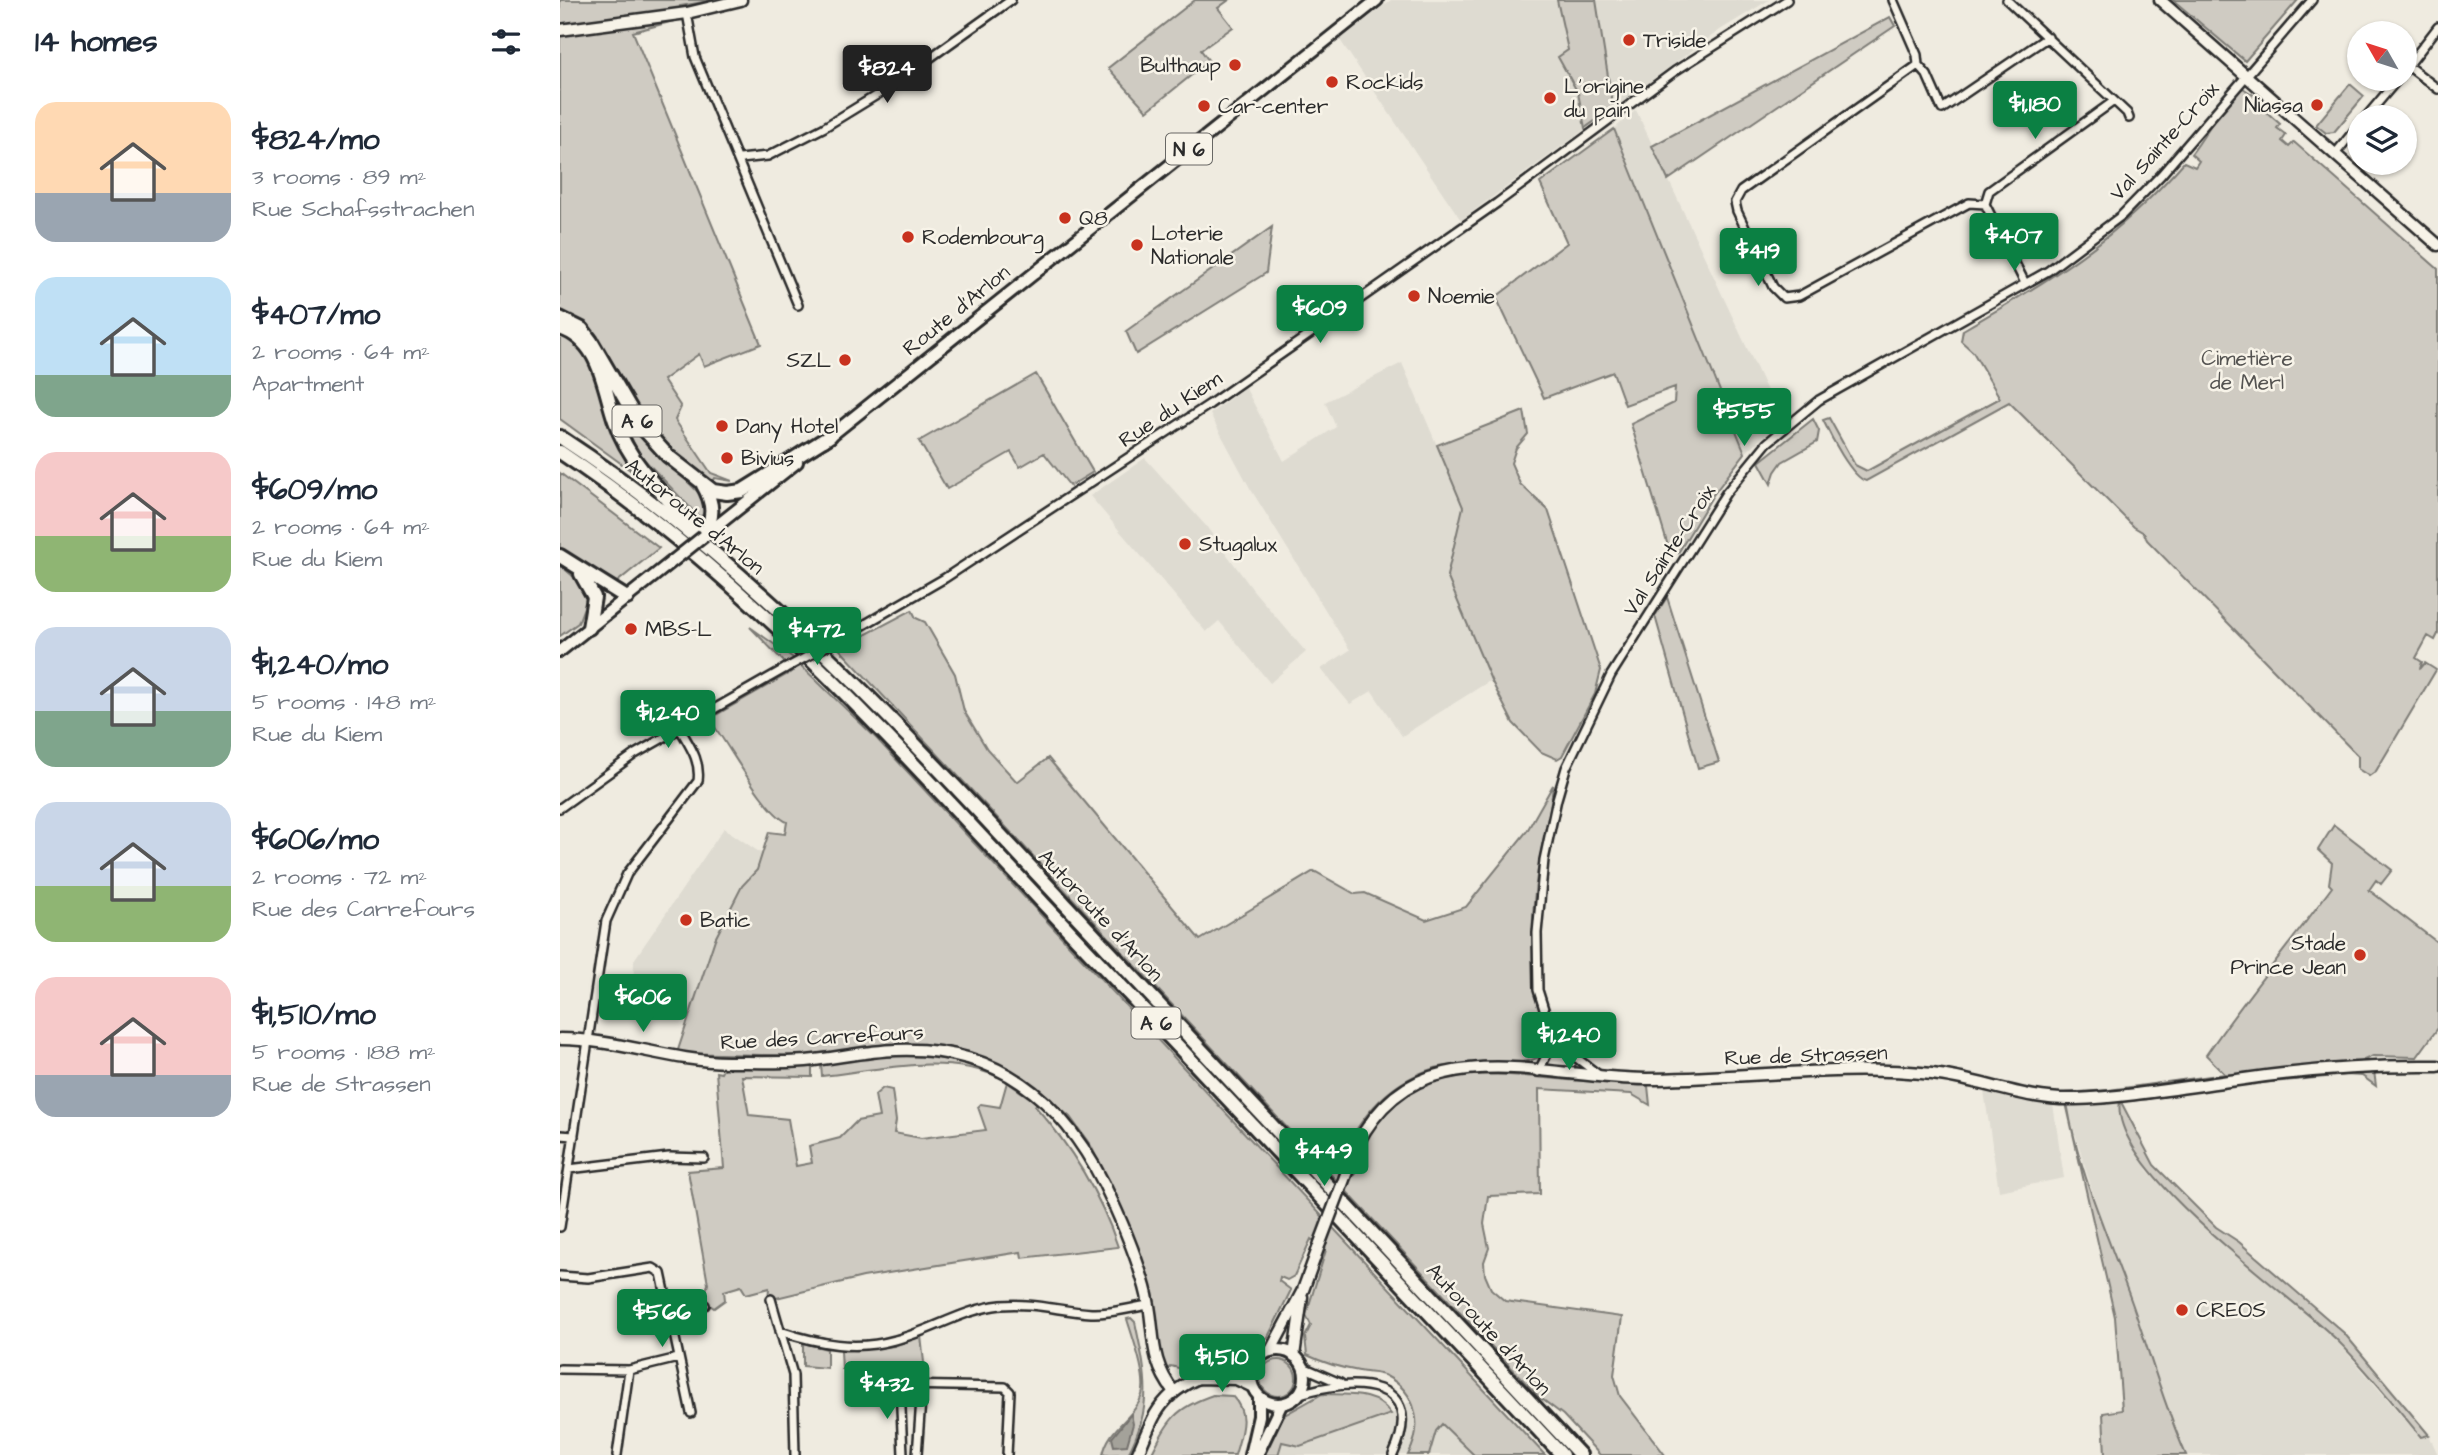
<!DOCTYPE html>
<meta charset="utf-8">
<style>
:root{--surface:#fff;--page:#f2f2f3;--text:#1f2937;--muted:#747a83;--accent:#0b8043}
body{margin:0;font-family:"Architects Daughter",sans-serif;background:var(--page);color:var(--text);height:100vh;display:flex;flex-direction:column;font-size:26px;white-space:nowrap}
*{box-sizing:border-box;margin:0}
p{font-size:23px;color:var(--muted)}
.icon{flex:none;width:38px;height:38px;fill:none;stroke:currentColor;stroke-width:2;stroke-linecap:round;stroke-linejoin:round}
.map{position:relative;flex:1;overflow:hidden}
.side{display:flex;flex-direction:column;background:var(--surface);width:560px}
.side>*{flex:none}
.needle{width:46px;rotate:309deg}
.tools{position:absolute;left:1787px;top:21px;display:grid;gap:14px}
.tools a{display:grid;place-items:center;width:70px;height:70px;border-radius:50%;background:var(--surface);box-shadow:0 2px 5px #0004;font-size:35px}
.price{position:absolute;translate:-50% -60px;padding:0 16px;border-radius:7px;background:var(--accent);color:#fff;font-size:23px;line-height:46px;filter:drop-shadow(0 2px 4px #0008)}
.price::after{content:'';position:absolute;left:50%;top:42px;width:21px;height:16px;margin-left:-10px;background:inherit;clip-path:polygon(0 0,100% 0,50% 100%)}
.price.active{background:#222;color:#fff}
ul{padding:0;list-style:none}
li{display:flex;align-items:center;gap:21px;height:175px;padding:0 35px}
li span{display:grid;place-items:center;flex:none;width:196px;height:140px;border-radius:21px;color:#555}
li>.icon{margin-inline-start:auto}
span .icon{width:84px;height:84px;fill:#fffc;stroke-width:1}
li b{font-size:30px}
h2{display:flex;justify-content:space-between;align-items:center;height:84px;padding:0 35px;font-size:30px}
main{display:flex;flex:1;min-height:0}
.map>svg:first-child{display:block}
.built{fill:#dedbd1}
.green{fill:#cfcbc2;stroke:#7d7b76;stroke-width:2}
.water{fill:#a4a29a;stroke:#74726e;stroke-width:2}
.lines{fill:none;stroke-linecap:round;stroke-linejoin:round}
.street-casing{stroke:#2b2b2b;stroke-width:12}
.secondary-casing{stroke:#2b2b2b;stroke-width:15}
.primary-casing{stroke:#2b2b2b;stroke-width:16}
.highway-casing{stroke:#2b2b2b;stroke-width:18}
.street{stroke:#f7f3e8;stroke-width:7}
.secondary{stroke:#f7f3e8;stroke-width:10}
.primary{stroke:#f7f3e8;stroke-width:10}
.highway{stroke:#f7f3e8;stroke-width:12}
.street-bridge-casing{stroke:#2b2b2b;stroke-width:12;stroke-linecap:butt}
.secondary-bridge-casing{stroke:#2b2b2b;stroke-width:15;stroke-linecap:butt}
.primary-bridge-casing{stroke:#2b2b2b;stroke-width:16;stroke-linecap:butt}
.street-bridge{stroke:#f7f3e8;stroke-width:7}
.secondary-bridge{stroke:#f7f3e8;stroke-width:10}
.primary-bridge{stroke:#f7f3e8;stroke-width:10}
.poi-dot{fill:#c8321e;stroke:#f7f3e8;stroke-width:2.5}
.labels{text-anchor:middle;stroke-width:5;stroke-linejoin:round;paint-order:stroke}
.shield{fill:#f7f3e8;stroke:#686764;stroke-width:2}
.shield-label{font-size:19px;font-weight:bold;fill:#2b2b2b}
.poi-label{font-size:21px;fill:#2b2b2b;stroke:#f7f3e8;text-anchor:start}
.street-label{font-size:21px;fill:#2b2b2b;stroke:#f7f3e8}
.park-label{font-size:21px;fill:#545351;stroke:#f7f3e8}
</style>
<main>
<section class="side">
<h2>14 homes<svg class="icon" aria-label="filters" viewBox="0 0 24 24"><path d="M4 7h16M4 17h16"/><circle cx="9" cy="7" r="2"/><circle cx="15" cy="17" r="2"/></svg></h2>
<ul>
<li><span style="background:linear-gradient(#ffd9b3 65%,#9aa5b1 0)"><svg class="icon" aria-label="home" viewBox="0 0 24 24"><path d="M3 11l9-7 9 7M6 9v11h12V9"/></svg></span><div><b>$824/mo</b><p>3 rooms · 89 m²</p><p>Rue Schafsstrachen</p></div></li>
<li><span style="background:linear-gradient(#bfe0f5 70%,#7fa58c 0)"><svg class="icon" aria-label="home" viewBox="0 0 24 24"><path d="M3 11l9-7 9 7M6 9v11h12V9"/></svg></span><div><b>$407/mo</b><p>2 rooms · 64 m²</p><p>Apartment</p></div></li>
<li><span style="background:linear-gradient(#f6c9c9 60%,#8fb573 0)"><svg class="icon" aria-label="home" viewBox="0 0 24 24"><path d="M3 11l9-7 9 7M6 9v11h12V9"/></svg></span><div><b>$609/mo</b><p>2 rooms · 64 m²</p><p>Rue du Kiem</p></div></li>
<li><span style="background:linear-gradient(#c9d6e8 60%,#7fa58c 0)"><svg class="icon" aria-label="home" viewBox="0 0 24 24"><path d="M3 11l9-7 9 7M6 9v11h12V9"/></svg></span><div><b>$1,240/mo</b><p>5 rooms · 148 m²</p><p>Rue du Kiem</p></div></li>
<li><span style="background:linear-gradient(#c9d6e8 60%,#8fb573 0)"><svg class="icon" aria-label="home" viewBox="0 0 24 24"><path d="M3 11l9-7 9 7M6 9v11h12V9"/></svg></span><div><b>$606/mo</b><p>2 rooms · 72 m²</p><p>Rue des Carrefours</p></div></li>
<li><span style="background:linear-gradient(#f6c9c9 70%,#9aa5b1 0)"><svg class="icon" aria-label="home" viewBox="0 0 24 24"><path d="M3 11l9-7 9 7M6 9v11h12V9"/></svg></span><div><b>$1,510/mo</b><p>5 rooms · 188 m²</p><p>Rue de Strassen</p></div></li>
</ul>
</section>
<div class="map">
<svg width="1878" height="1455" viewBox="0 0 1878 1455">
<rect width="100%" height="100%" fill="#efebe0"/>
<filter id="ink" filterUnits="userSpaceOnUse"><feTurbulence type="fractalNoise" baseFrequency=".0143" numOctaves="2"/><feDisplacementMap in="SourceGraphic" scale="14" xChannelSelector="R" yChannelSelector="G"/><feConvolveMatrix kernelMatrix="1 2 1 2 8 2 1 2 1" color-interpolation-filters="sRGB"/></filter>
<g filter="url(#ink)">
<!-- built -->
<path class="built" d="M831,0H1209L1160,30L901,220L780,40Z
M1076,110L1221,421L1185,453L1054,129Z
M842,363L903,507L887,576L931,680L842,736L812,691L790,704L761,669L790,650L690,488L650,414L685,387L724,461L776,427L765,402Z
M585,458L646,526L693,590L746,652L710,683L659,621L646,632L530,496Z
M164,828L202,854L197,870L182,886L155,939L131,1010L73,1002L74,960Z
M1424,1091L1493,1104L1504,1178L1439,1191Z
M1560,1101L1587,1170L1650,1233L1776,1340L1860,1437L1869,1435L1878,1455H1626L1607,1412L1571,1301L1549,1247L1506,1103Z
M849,1402L857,1412L859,1428L848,1455H718L722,1442L831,1414Z
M882,1423L914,1455H869L876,1431Z"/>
<!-- green -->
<path class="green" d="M0,0H155L120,6L121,19L73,32L201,344L144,366L139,354L103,380L121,407L115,420L151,473L172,481L155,478L152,485C129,465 104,446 85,421C51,375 58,342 0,313Z
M635,0H669L658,8L673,27L641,50L649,61L587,111L548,68Z
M997,0H1036L1053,108L1025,128L1018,93L998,57L1008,50Z
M1613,0H1738L1685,61Z
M1330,17L1335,26L1108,180L1092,146Z
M1790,84L1804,96L1774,132L1766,133L1756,125Z
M1683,88L1705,103L1702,108L1720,124L1717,128L1726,135L1722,141L1729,147L1734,142L1878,269V634L1875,640L1868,636L1856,658L1862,662L1860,669L1865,663L1876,670L1816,771L1809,776L1798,769V756L1587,540L1584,533L1574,527L1449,402L1306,481C1292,478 1270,435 1263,420L1269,418L1295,465L1307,471L1440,398L1413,352L1401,341L1403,330C1493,278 1555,241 1624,162L1635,167L1639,161L1631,154C1647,135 1663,98 1683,88Z
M1054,129L1185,453L1153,495L1118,553L1108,546L1071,424L1114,403L1115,387L1065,405L1053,372L984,398L936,297L1007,243L980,183Z
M712,227L706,273L576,354L566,331Z
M0,333L13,340L29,357L79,473L77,475L0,419Z
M476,374L533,472L510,486L484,453L460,467L451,452L387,489L359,441Z
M60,401L105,459L144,498L147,512L139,517L78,453L58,407Z
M964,411L968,434L956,448L951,463L960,484L988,510L1041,670L1035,694L1002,756L997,759L981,752L953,723L931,680L887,576L903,507L877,445Z
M1253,419L1259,431L1257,442L1222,462L1215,472L1211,484L1199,462Z
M0,473L99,548L57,582L0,549Z
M0,565L22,584L27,599L18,623L0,636Z
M1107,597L1159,762L1138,768L1095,616Z
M352,610L356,618L365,622L395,674L404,711L427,749L457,782L488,758L640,940L754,871L795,894L805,893L866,920L906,907L967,831L993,785C991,814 982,841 978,869C972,907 971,943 974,981C975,998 991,1042 983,1053C973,1070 898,1060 875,1068C828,1082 799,1117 780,1161L794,1175C800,1160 805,1140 814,1125C856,1060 942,1074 1008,1080C1029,1082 1070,1079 1088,1086L1090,1105L1071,1094L979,1089L980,1194L928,1196L924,1224L929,1248L924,1262L925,1275L931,1289L945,1301L1062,1317L1054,1375L1060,1396L1105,1455H1040L1003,1415L978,1396L270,639L282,647Z
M190,627L232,657L317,739L985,1455H914L882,1424L876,1431L869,1455H848C864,1426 857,1392 826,1376C819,1372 808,1373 799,1371C780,1368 764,1363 747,1355L745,1337L751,1325L746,1315L766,1250L751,1239L734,1276L727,1280L720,1277L719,1281L731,1290L708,1337L684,1353L646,1359L622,1369L611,1366L607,1370L600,1354L583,1262L556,1198L531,1146L510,1117L466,1079L422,1057L375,1046L315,1047L251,1056L117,1053L155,939L182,886L197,870L209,832L225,834L227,822C204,812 168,743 149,719L233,671Z
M1774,825L1832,870L1821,884L1816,880L1809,890L1878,943V1028L1857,1057L1813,1056L1804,1060V1071H1814L1816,1086L1802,1076L1787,1075L1680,1085L1561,1102L1594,1165L1656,1227L1679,1242L1784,1333L1869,1435L1861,1437C1834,1404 1807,1370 1777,1340C1730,1294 1548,1169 1560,1101L1507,1103C1518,1171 1549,1238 1572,1303C1590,1354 1604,1406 1626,1455H1545L1543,1413L1562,1410L1555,1317L1506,1103V1093L1549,1090L1665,1074L1646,1055C1686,997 1730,944 1772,887L1769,884L1772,863L1758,850Z
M358,1055L407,1063L438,1077C385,1053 317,1070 262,1076L261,1065L312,1057Z
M164,1067H252V1077L182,1076L189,1115L228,1119L236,1166L252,1163L249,1146L280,1138L297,1121L319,1117L315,1095L323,1088L332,1090L336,1121L334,1133L361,1138L426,1130L418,1107L421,1104L440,1107L447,1082L477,1103L475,1106C511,1146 541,1196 558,1247L462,1258L461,1252L303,1277L208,1300L209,1288L186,1294L181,1286L164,1291L165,1300L154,1308L143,1300L148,1284L128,1171L164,1168L156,1072L161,1073Z
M571,1318L575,1322C586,1374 594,1405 568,1454L543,1455C548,1427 575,1418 582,1395C588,1378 572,1336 567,1319Z
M361,1336L365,1371H339L338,1364H331V1371L282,1369L281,1351L334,1346Z
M243,1343L267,1349V1368L243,1366Z
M700 1378a18 18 0 1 1 36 0a18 18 0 1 1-36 0Z
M762,1394C787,1395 816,1391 831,1414L740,1446L722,1442L718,1455H699L721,1417Z
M653,1395L672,1396C690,1414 681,1433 675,1455H591C609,1419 615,1408 653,1395Z"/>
<!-- water -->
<path class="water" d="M571,1414L573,1424L567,1445L554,1446L552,1438Z"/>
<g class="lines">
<!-- street casing -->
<g class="street-casing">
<path id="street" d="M1333,0L1357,55L1358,65L1367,75L1382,109L1488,37
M1447,0L1567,113L1569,118
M127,13L135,57L238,305
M1358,65L1181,191L1175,202L1177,211L1213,287L1224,298L1239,296L1409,203L1425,204L1465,283
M1848,66L1878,89
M1844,71L1878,27
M1806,117L1838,79
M1775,154L1799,125
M180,159L208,156L263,128L325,90L451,0
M1425,204L1429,191L1554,101
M276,641L385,578L650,404L937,203L1115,71L1227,0
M0,808L75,754L226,668
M978,1072L994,1041
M1039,1075L994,1041L978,990L977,933L984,860L997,799L1006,768L1051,675L1166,493L1207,443L1259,400L1488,271L1561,216L1601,175L1752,0
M0,1135L14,1136
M9,1169L109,1157L144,1158
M0,1227L46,921L67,874L138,781C141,760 129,745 119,727
M0,1276L28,1278L93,1268L101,1273L131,1413
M211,1299L233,1375L235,1455
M112,1312L145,1305
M220,1331C259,1344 296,1351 335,1340C372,1331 403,1309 441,1305C473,1302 500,1311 531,1313C551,1314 569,1308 589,1305
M743,1367L780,1383
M0,1369L69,1370L118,1358
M740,1394C792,1377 869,1377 833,1455
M57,1455L69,1370
M343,1455L340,1385L445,1387L450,1392L447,1455
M357,1455L362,1386"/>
</g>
<!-- secondary casing -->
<g class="secondary-casing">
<path id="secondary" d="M1600,0L1878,245
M0,30L127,13L181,0
M0,1039C57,1039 110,1061 167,1062C193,1062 220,1063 246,1061C276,1058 306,1051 336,1050C436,1046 501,1098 544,1184C560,1217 575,1252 585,1287C597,1329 586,1356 614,1392
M797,1145C816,1108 843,1082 885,1073C949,1058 1020,1079 1086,1079C1180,1079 1278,1064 1372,1074C1420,1079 1466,1101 1515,1099C1570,1097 1623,1087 1677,1080C1744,1070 1810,1065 1878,1066
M711,1350L743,1290L760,1243
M734,1356L742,1297
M639,1378L676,1379L691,1386
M577,1455C583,1442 588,1428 595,1415C616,1378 656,1371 694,1363"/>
</g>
<!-- primary casing -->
<g class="primary-casing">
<path id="primary" d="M264,441L817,0
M144,536L237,462
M0,651L114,560
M691 1377a27 27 0 1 1 54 0a27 27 0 1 1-54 0Z
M690,1455L699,1416V1398
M697,1455L721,1405"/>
</g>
<!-- highway casing -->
<g class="highway-casing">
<path id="highway" d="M0,318L22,329L31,341L80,425L108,456L153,491L167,493L182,491L270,436
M0,328C41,341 43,387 55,421C70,467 111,501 142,536
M0,437C193,563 349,737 505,904C677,1087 848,1271 1020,1455
M0,452C185,575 334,743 484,904C657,1087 830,1271 1002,1455
M143,485C154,504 154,517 144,536
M0,556L67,598
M21,574L34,597L29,628"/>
</g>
<!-- street -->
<use href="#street" class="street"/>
<!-- secondary -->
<use href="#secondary" class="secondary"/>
<!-- primary -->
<use href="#primary" class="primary"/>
<!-- highway -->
<use href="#highway" class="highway"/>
<!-- street-bridge casing -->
<g class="street-bridge-casing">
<path id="street-bridge" d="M226,668L276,641"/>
</g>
<!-- secondary-bridge casing -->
<g class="secondary-bridge-casing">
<path id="secondary-bridge" d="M760,1243L797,1145"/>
</g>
<!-- primary-bridge casing -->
<g class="primary-bridge-casing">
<path id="primary-bridge" d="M114,560L144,536"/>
</g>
<!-- street-bridge -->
<use href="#street-bridge" class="street-bridge"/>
<!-- secondary-bridge -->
<use href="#secondary-bridge" class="secondary-bridge"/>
<!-- primary-bridge -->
<use href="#primary-bridge" class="primary-bridge"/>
</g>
</g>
<!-- markers -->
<g class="poi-dot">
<circle cx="1069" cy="40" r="7"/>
<circle cx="675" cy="65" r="7"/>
<circle cx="772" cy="82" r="7"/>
<circle cx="990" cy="98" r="7"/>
<circle cx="1757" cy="105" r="7"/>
<circle cx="644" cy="106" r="7"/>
<circle cx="505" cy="218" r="7"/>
<circle cx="348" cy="237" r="7"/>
<circle cx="577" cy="245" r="7"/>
<circle cx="854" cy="296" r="7"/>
<circle cx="285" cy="360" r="7"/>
<circle cx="162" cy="426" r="7"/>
<circle cx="167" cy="458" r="7"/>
<circle cx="625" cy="544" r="7"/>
<circle cx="71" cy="629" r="7"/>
<circle cx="126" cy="920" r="7"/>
<circle cx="1800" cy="955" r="7"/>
<circle cx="1622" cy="1310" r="7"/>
</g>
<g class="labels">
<!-- shield labels -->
<g class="shield">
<rect x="606" y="133.5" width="46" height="31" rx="5"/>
<rect x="52.5" y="405.5" width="49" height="31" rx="5"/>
<rect x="571.5" y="1007.5" width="49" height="31" rx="5"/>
</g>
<g class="shield-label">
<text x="629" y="156">N 6</text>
<text x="77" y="428">A 6</text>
<text x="596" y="1030">A 6</text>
</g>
<!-- poi labels -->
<g class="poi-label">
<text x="1083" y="47">Triside</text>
<text x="661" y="72" text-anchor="end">Bulthaup</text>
<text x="786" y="89">Rockids</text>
<text x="1004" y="93">L'origine<tspan x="1004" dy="24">du pain</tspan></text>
<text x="1743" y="112" text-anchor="end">Niassa</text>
<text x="658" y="113">Car-center</text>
<text x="519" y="225">Q8</text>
<text x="591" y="240">Loterie<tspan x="591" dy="24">Nationale</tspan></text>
<text x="362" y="244">Rodembourg</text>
<text x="868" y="303">Noemie</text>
<text x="271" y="367" text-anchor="end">SZL</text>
<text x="176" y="433">Dany Hotel</text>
<text x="181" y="465">Bivius</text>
<text x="639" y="551">Stugalux</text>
<text x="85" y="636">MBS-L</text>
<text x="140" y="927">Batic</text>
<text x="1786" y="950" text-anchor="end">Stade<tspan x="1786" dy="24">Prince Jean</tspan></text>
<text x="1636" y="1317">CREOS</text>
</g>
<!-- street labels -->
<g class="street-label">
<text transform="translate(1604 141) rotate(-48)" y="7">Val Sainte-Croix</text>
<text transform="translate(396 310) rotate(-39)" y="7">Route d'Arlon</text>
<text transform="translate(610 409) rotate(-34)" y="7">Rue du Kiem</text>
<text transform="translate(135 516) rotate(39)" y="7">Autoroute d'Arlon</text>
<text transform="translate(1109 550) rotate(-57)" y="7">Val Sainte-Croix</text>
<text transform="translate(541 915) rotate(47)" y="7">Autoroute d'Arlon</text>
<text transform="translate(262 1037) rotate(-3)" y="7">Rue des Carrefours</text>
<text transform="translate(1246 1055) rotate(-2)" y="7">Rue de Strassen</text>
<text transform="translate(929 1329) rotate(47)" y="7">Autoroute d'Arlon</text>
</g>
<!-- park labels -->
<g class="park-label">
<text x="1687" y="365">Cimetière<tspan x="1687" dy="24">de Merl</tspan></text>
</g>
</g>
</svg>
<div class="tools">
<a><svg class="needle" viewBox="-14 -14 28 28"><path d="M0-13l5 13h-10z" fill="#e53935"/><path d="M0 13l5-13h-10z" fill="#747a83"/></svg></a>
<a><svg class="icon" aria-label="layers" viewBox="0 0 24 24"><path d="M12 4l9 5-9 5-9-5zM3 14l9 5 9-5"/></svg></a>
</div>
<b class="price active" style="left:327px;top:105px">$824</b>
<b class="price" style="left:1475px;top:141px">$1,180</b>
<b class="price" style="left:1454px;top:273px">$407</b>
<b class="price" style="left:1198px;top:288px">$419</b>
<b class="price" style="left:760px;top:345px">$609</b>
<b class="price" style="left:1184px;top:448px">$555</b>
<b class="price" style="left:257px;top:667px">$472</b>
<b class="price" style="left:108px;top:750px">$1,240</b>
<b class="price" style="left:83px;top:1034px">$606</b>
<b class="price" style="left:1009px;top:1072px">$1,240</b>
<b class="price" style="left:764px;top:1188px">$449</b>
<b class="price" style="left:102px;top:1349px">$566</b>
<b class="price" style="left:662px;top:1394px">$1,510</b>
<b class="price" style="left:327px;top:1421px">$432</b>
</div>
</main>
